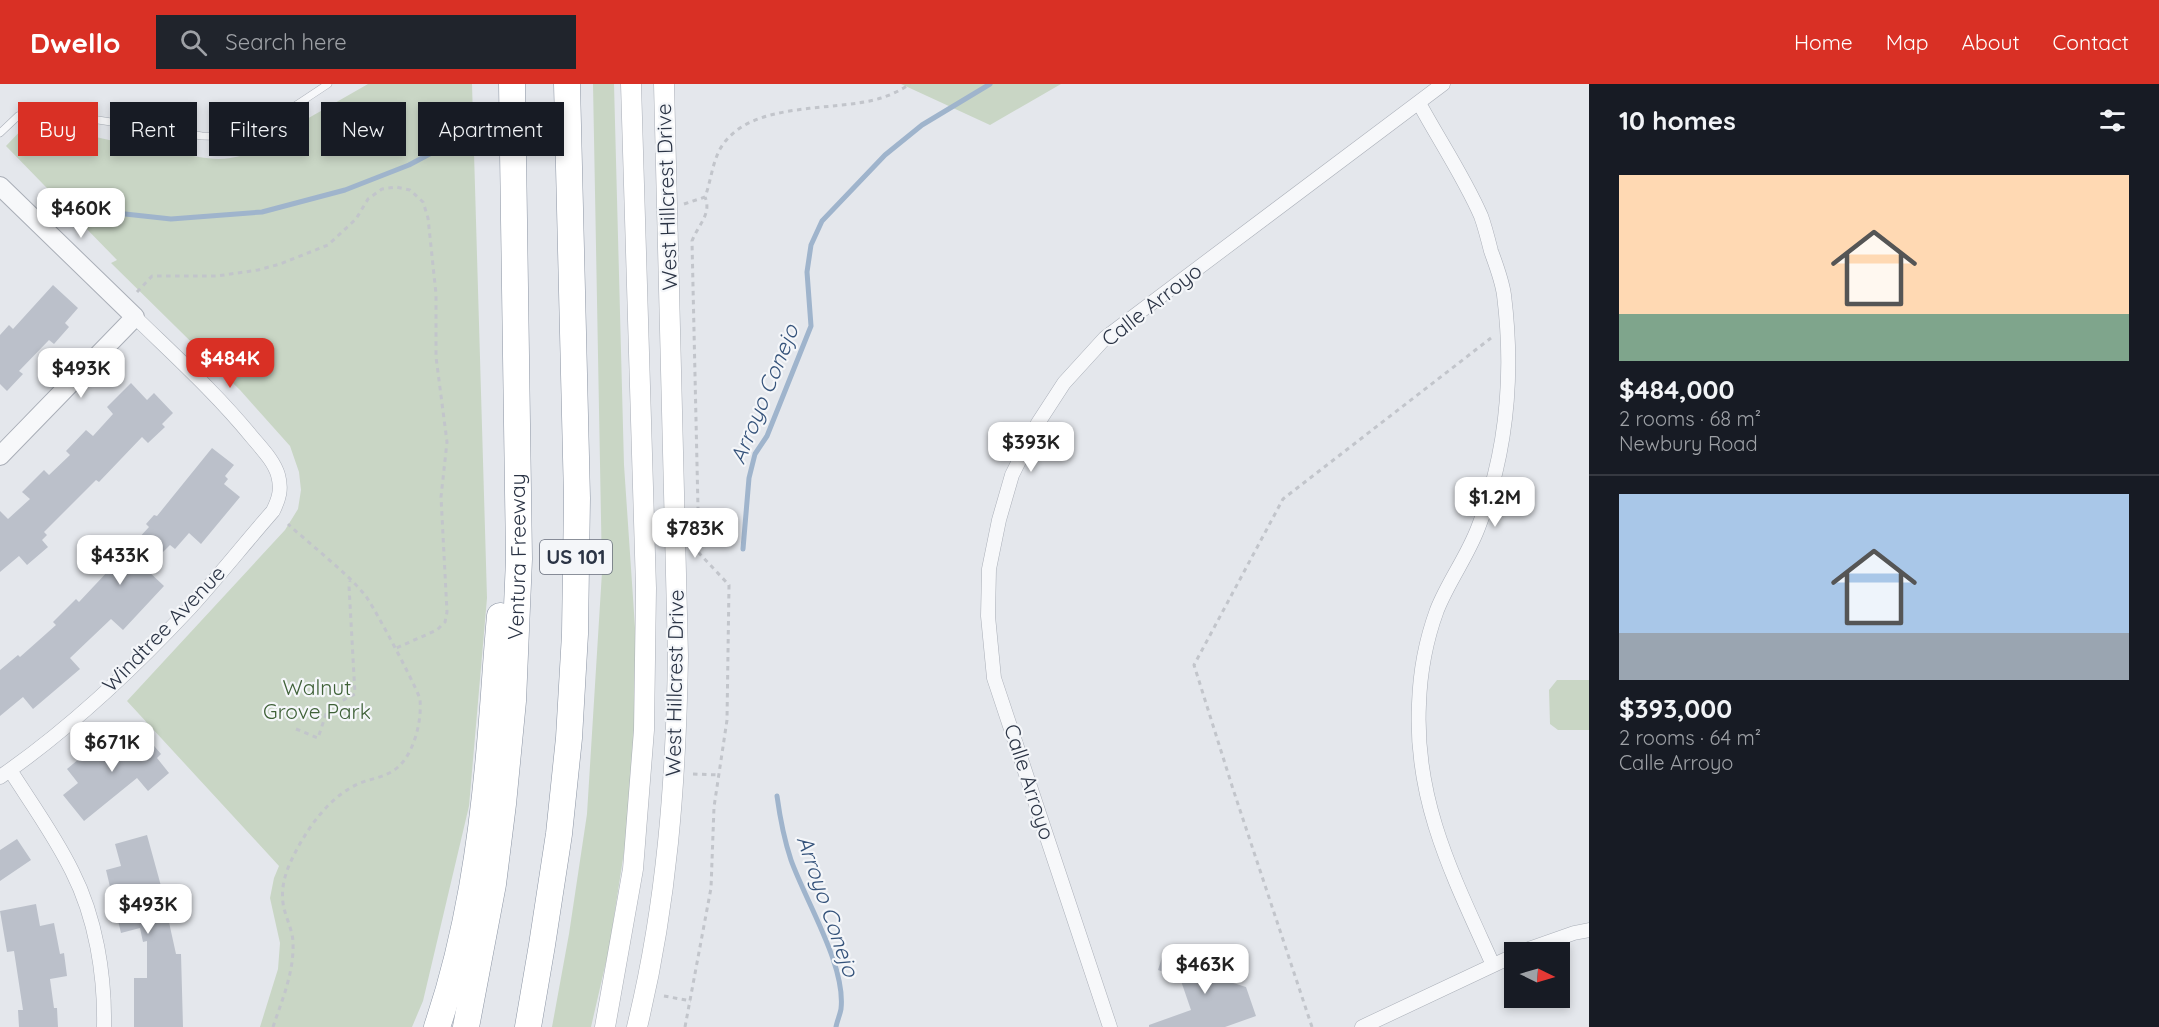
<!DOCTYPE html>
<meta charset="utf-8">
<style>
:root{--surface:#171b24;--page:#20242c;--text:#f1f3f6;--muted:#9ea1a6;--line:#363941;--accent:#d93025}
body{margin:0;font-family:Quicksand,sans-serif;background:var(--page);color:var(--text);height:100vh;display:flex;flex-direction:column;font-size:22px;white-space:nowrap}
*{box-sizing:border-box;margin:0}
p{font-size:20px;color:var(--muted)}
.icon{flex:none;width:33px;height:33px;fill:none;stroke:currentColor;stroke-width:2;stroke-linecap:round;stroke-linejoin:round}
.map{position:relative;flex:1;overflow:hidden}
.details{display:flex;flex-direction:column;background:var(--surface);width:570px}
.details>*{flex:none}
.hud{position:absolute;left:18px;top:18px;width:570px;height:54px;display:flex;gap:12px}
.needle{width:39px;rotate:95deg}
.controls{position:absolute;left:1504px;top:858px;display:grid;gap:12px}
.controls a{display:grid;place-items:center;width:66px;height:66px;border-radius:0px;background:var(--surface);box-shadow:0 3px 9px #0003;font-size:30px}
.price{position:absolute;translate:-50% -51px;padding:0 14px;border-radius:12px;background:#fff;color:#222;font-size:20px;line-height:39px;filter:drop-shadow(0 2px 3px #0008)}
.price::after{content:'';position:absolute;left:50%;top:36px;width:18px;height:14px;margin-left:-9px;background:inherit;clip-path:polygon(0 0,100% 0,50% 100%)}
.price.on{background:var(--accent);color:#fff}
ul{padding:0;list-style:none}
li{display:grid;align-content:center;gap:12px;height:318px;padding:0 30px}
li+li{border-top:2px solid var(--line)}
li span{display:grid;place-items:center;height:186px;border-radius:0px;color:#555}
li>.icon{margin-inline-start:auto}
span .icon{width:108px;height:108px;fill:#fffc;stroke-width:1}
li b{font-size:26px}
h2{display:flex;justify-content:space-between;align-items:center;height:72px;padding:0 30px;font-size:26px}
.pill{padding:0 21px;border-radius:0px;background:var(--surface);box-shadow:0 3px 9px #0003;font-size:21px;line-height:54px}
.pill.on{background:var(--accent);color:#fff}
header{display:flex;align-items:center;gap:36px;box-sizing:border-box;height:84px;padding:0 30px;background:var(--accent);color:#fff}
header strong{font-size:28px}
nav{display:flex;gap:33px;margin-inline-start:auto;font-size:21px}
.search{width:420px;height:54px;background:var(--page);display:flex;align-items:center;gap:15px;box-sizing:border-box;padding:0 21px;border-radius:0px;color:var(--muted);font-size:22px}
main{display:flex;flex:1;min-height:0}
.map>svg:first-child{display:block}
.green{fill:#c9d6c5}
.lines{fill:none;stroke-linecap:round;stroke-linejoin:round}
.stream{stroke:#9fb4cc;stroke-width:5}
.building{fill:#bbc0ca}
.service-casing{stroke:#a9aeb7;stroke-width:8}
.minor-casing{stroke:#a9aeb7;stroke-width:15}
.tertiary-casing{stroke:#a9aeb7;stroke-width:20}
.secondary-casing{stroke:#a9aeb7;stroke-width:21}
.motorway-casing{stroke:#8b94a3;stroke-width:27}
.path{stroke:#c2c5cb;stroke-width:3;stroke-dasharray:4.5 4.5;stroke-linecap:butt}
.service{stroke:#f7f8fa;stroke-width:7}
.minor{stroke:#f7f8fa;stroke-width:14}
.tertiary{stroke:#f7f8fa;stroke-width:18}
.secondary{stroke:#fff;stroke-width:20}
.motorway{stroke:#fff;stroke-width:26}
.labels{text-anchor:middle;stroke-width:4.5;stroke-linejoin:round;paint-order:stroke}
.shield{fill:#f4f6f9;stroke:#676e7b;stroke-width:1.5}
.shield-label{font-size:20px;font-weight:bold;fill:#2b3445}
.street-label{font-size:21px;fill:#2b3445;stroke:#f4f6f9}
.park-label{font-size:21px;fill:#3f6138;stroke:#f4f6f9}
.water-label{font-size:22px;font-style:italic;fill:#34527a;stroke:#f4f6f9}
</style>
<header>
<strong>Dwello</strong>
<div class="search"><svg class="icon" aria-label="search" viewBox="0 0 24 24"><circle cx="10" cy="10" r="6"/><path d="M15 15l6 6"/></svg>Search here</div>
<nav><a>Home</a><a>Map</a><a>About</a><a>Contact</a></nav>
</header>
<main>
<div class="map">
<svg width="1589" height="943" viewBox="0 0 1589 943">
<rect width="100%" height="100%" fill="#e4e7ec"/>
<!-- green -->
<path class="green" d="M368,0H472L487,514L469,722L423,917L412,943H260L278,885L280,859L270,814L274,794L279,782L127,617L285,446L298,425L301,406L299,388L290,362L240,306L111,179L117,176L6,62L26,41C77,46 126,62 176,69C203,73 217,79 244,71Z
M593,0H614L624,381L636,558L634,656L627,749L609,865L591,943H552L569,850L587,730L602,488Z
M901,0H1061L990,41Z
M1557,596H1589V646H1558L1550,640L1549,606Z"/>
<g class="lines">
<!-- stream -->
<path class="stream" d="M70,124L171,135L262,128L345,106L409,81L452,58
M743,465L749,394L755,370L767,352L811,242L807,188L811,161L822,137L885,71L922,41L990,0
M777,712C780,734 784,755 791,776C806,818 846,882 841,925C840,931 837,937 836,943"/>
</g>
<!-- building -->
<path class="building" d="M53,201L78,224L65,239L69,243L54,260L49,256L19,287L23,290L7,307L0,300V251L9,241L13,245Z
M131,299L147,316L154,309L173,329L162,340L165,343L148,359L142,353L99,398L96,396L44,448L47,451L42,456L48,463L27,481L19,472L0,488V427L8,435L30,415L22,408L44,386L49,391L70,371L66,367L86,346L93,352L113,330L107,323Z
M212,364L234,381L225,392L228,395L224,400L240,413L201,460L189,449L175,465L170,461L146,485L164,502L123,546L111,535L70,574L80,585L33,625L23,613L0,632V586L18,571L20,573L56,541L53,538L76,515L79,518L110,485L149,443L146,440L154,431L157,432Z
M111,648L123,663L128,659L131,663L140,655L144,660L149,656L161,670L157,674L169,689L148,707L137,694L84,737L63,711L78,699L67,685Z
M147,751L161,802L176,870H181L183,943H134V894H147V857L143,858L140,844L121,849L106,786L121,782L115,760Z
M17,755L31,776L0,797V766Z
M36,820L40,842L54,839L60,870L64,869L67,892L50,895L54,924H57L58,943H19L18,926H23L14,867L7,868L0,827Z
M1165,864L1203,877L1209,894L1226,888L1230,898L1246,903L1256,932L1225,943H1149V941L1191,926L1180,894L1158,886Z"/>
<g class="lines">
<!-- service casing -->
<g class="service-casing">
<path id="service" d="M0,49L18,32L31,26H45L85,34L202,52L237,53L257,47L328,0"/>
</g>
<!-- minor casing -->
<g class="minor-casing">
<path id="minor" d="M1419,19C1439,56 1464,93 1481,132C1485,143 1488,155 1491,167C1496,181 1502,196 1504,211C1514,291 1507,369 1478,444C1467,473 1448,498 1437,526C1426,556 1420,588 1419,620C1414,718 1454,794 1493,881
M10,686C31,719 55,752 72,787C96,834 105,891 104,943
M0,693C68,646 133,585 189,525C218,493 245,459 273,427C279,415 282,405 278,391C274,377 262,365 252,353C217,310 175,272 135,233
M1520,868L1574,849L1589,846
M1110,943L994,594L988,532L989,485L999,436L1012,391L1038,339L1064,299L1105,254L1443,0
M1362,943L1515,871"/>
</g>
<!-- tertiary casing -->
<g class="tertiary-casing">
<path id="tertiary" d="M0,102L135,233L0,372"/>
</g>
<!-- secondary casing -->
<g class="secondary-casing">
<path id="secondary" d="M605,943L633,785L644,646L646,504L631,0
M637,943C667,820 676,698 678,572L664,0"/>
</g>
<!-- motorway casing -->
<g class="motorway-casing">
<g id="motorway">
<path d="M437,943C468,852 482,755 490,660C494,617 496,575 500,532"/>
<path id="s1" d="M466,943L493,800L503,720L513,617L519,475L512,0"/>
<path d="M528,943L542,861L559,750L569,654L575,550L577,414L567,0"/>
</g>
</g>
<!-- path -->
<path class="path" d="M684,120L705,113C711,97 712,80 720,65C749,15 834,29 881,14C891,11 901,6 910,0
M137,208L152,192H217L258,186L280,180L328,161L356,135L368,115L382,105L396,103L410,106L423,118L428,134L436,210V273L447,358L441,413L447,528L445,538L437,546L394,565
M296,645L318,654L328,624L355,610L349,502L350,497
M693,690L720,691
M664,912L691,917
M273,943C282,916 294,889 293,859C293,846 285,833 283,819C281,804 285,789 292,775C305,748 325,718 352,703C367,694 385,695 398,683C414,669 422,637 420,616C420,609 372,519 365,511C344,486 313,463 288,440
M685,943L711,804L714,723L727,636L729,501L699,469L692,157C698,141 712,130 705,113
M1312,943L1233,705L1194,581L1283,415L1491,254"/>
<!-- service -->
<use href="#service" class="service"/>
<!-- minor -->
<use href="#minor" class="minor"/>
<!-- tertiary -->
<use href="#tertiary" class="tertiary"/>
<!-- secondary -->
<use href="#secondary" class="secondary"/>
<!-- motorway -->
<use href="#motorway" class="motorway"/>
</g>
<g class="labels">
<!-- shield labels -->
<rect class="shield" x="540" y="456" width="72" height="34" rx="4.5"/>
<g class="shield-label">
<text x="576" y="480">US 101</text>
</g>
<!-- street labels -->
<g class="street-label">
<text transform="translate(667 113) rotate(-92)" y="7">West Hillcrest Drive</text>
<text transform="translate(1152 221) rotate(-38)" y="7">Calle Arroyo</text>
<text dy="7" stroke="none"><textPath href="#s1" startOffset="474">Ventura Freeway</textPath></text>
<text transform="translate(164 545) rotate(-46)" y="7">Windtree Avenue</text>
<text transform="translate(675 599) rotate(-89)" y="7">West Hillcrest Drive</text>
<text transform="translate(1029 698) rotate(72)" y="7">Calle Arroyo</text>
</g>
<!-- park labels -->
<g class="park-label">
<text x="317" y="611">Walnut<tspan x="317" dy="24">Grove Park</tspan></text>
</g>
<!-- water labels -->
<g class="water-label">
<text transform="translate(764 310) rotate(-68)" y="8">Arroyo Conejo</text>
<text transform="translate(828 822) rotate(71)" y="8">Arroyo Conejo</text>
</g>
</g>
</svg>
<div class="controls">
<a><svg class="needle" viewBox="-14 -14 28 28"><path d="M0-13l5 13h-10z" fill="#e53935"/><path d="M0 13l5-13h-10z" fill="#9ea1a6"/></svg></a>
</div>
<b class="price" style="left:81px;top:155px">$460K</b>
<b class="price on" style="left:230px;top:305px">$484K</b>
<b class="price" style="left:81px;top:315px">$493K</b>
<b class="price" style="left:1031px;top:389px">$393K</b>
<b class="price" style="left:1495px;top:444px">$1.2M</b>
<b class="price" style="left:695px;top:475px">$783K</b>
<b class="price" style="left:120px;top:502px">$433K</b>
<b class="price" style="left:112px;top:689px">$671K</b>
<b class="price" style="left:148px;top:851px">$493K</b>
<b class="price" style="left:1205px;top:911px">$463K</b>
<div class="hud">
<a class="pill on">Buy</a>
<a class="pill">Rent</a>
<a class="pill">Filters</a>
<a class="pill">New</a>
<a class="pill">Apartment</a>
</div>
</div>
<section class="details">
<h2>10 homes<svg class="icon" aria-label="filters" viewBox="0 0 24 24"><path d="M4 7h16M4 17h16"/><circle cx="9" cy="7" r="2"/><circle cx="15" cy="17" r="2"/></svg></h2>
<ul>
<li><span style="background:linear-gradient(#ffd9b3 75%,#7fa58c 0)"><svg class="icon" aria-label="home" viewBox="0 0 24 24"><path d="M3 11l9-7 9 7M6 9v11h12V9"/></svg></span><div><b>$484,000</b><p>2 rooms · 68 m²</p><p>Newbury Road</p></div></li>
<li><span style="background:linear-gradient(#a9c7e8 75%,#9aa5b1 0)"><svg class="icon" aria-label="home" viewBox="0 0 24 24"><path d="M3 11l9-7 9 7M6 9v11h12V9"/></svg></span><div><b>$393,000</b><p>2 rooms · 64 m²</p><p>Calle Arroyo</p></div></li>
</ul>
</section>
</main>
